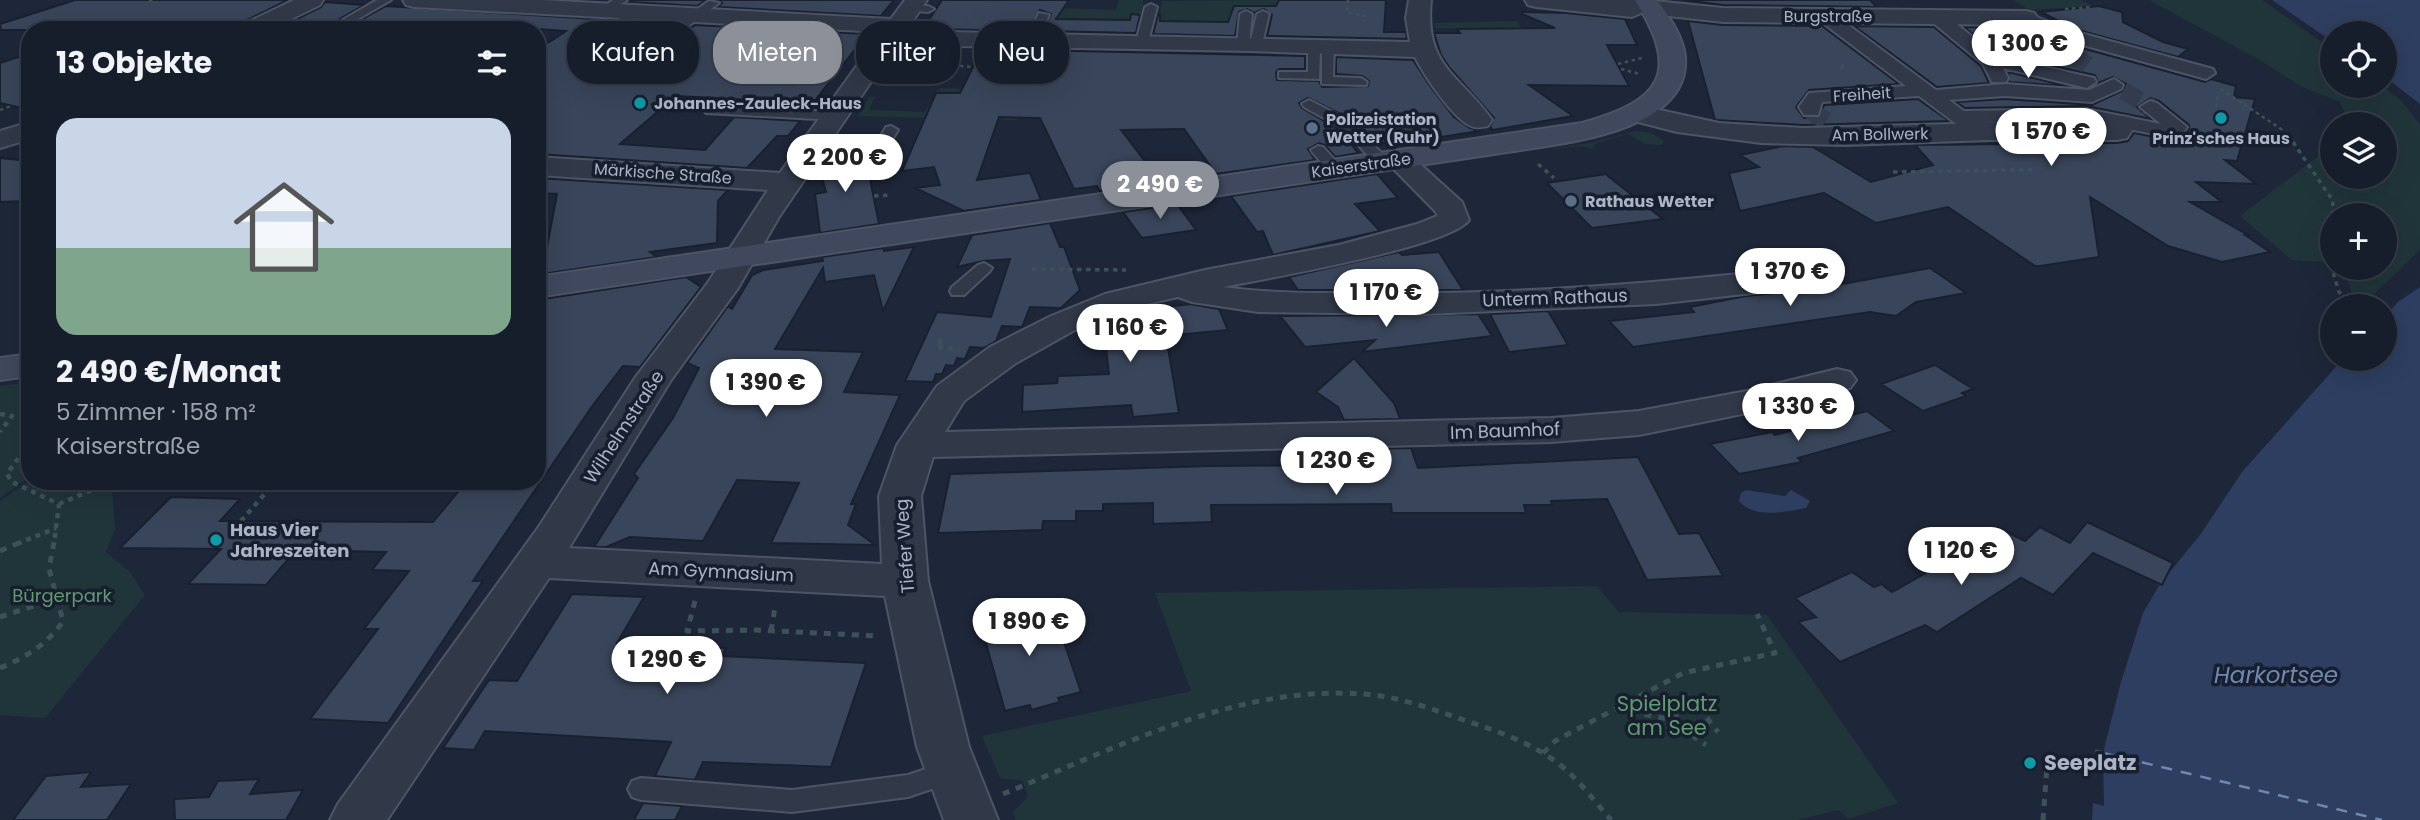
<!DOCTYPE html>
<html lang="de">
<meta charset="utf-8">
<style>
:root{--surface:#161d2b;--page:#1f2633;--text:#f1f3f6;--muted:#9ea2a9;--line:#353b47;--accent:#8c9099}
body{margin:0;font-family:Poppins,sans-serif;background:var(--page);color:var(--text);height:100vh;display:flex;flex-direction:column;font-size:26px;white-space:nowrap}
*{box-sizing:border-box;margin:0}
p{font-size:23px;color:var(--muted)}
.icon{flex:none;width:38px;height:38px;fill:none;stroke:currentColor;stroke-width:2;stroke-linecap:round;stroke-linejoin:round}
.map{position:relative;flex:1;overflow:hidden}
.sheet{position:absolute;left:21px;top:21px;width:525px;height:469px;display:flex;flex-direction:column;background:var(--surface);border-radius:28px;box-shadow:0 7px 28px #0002,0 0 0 2px var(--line)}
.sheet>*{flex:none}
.top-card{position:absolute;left:567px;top:21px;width:665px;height:63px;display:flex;gap:14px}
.controls{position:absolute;left:2320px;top:21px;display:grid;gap:14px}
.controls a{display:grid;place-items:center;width:77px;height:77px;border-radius:50%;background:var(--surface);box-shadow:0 7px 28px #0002,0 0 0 2px var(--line);font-size:35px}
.price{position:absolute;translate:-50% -60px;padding:0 16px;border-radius:24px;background:#fff;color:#222;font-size:23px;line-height:46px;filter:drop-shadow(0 2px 4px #0008)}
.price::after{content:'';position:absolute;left:50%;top:42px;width:21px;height:16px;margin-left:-10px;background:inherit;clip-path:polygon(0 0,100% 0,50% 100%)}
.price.on{background:var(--accent);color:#fff}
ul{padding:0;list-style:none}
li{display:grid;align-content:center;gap:14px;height:371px;padding:0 35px}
li span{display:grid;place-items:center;height:217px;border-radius:21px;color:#555}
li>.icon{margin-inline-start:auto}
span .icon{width:126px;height:126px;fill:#fffc;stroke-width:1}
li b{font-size:30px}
h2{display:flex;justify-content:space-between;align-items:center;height:84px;padding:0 35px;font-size:30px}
.chip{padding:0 24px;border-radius:28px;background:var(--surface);box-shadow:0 7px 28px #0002,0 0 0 2px var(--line);font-size:24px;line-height:63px}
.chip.on{background:var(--accent);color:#fff}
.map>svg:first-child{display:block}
.green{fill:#20353a}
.water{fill:#2d3e60}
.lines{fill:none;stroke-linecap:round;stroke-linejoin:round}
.ferry{stroke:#7087b2;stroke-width:2.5;stroke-dasharray:11 9;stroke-linecap:butt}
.building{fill:#39455a;stroke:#192130;stroke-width:2}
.pedestrian-tunnel{stroke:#333c4e;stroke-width:18;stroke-dasharray:18 9;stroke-linecap:butt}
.service-casing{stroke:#4c5465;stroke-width:4}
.pedestrian-casing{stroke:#4c5465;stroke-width:4}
.minor-casing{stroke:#4c5465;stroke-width:4}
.secondary-casing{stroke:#4c5465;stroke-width:4}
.path-far3{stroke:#3d5258;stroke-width:2.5;stroke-dasharray:3.5 3.5;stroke-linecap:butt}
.path-far2{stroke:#3d5258;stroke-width:3.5;stroke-dasharray:4.5 4.5;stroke-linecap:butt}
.path-far1{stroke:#3d5258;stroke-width:4.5;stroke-dasharray:5 5;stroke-linecap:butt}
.path{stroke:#3d5258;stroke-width:5;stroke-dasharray:7 7;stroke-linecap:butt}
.service{fill:#313949;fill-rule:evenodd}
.pedestrian{fill:#313949;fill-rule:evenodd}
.minor{fill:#313949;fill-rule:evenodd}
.secondary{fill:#3f485d;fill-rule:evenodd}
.culture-dot{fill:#0f9aa8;stroke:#171f2e;stroke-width:2.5}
.service-dot{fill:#5c6f8a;stroke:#171f2e;stroke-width:2.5}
.labels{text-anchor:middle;stroke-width:7;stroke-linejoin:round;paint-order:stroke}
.far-street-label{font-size:16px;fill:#abb4c7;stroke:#171f2e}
.far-poi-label{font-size:16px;font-weight:bold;fill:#abb4c7;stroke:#171f2e;text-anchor:start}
.street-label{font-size:18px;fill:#abb4c7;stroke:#171f2e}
.poi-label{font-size:18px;font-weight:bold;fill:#abb4c7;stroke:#171f2e;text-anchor:start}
.park-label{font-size:18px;fill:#619972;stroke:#171f2e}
.near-park-label{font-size:21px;fill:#619972;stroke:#171f2e}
.near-poi-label{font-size:21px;font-weight:bold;fill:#abb4c7;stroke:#171f2e;text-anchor:start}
.near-water-label{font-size:23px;font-style:italic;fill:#7087b2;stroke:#171f2e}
</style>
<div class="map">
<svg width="2420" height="820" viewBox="0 0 2420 820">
<rect width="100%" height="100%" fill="#1e2739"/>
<!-- green -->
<path class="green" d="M1119,0H1143L1141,15H1131L1130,21L1047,20L1052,15L1054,8L1116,10Z
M1279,0L1276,6H1234L1232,13L1240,19H1229L1228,22L1159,21L1162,1Z
M2014,0H2081L2093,6L2029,10Z
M2149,0H2262L2333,50V86H2382L2401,100L2420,125V250L2369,299L2353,297L2343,268H2385V215H2333V263L2292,260L2240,216L2333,145V177H2385V143H2388L2385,124C2366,124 2347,124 2340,102L2302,87L2258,59Z
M1517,21L1529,40L1474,29L1436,28L1435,23Z
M939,88L1027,90L1017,120L858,116L869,97H875L869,110L925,112Z
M1636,131L1651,133L1664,141L1661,145L1645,144L1628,134L1593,144L1595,146L1592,149L1581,146L1544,150L1590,143Z
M30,382V476L0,498V386Z
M30,481H118L112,487L115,529L106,552L130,572L145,595L45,718L0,715V501Z
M1597,586L1619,612L1767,615L1898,803L1848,819L1839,810L1797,820H1016L1013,812L1028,797L1023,781L1000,778L982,736L1191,691L1155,593Z"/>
<!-- water -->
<path class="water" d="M2272,0H2420V104L2385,77V33H2333V42Z
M2420,287V820H2092L2093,803L2104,806L2103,753L2121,682L2143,613L2160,584L2200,535L2242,472L2343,359H2385V317L2398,302Z
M1746,490L1785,496L1791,490L1810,501L1806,508C1784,512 1754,519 1739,501L1741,493Z"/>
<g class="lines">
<!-- ferry -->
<path class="ferry" d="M2103,753L2382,820"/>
</g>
<!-- building -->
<path class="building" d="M75,0H288L241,23L236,30H1L0,24Z
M630,0H706L697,6L629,2Z
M717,0H894L881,16L718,7L722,3Z
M942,0H1069L1056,19L1130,20L1131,14L1140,15L1136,33L1044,31L1051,14L1040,10L1027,31L923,29Z
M1279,0H1386L1384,32H1406L1407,39L1267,36L1272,15L1264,9L1254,13L1247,9L1239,12L1235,36L1153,34L1158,15H1160V21L1228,22L1234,6H1276Z
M1683,0H1870L1877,7L1723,5Z
M325,2L364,5L338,20L340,24L350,26L386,6L611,20L601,28L604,37L614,36L634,21L672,23L664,30L667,39L677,38L695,25L867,34L809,108L745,105L749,100L676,96L620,144L705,150L734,117L800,121L788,136H777L747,168L537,154V50L566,31L429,21V30H275L321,7Z
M2099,6L2122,12L2123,22L2163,42L2188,49L2178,57L2074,29L2041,12Z
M1522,12L1566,13L1625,19L1637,45H1607L1629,86L1529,85L1573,116L1493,130L1490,127L1494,118L1449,67L1441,55L1434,33H1460L1457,29L1555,28L1522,14Z
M1688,21L1723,25L1822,26L1899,84L1809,90L1796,107L1804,118L1820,117L1824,105L1918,99L1949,121L1803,125L1715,120Z
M1854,26L1934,27L1981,66L1989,83L1937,87Z
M1964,27L2027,28L2060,42L2205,82L2211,79L2236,86L2234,97L2255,99L2237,161L2225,160L2256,184L2196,182L2222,202H2190L2248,235H2245L2270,252L2222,262L2168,246L2090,197L2099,257L2040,266H2035L1948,207L1876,223L1824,193L1740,211L1729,173L1759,167L1740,155L1783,146L1813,147L1871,182L1933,165L1915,145L2117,143L2128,141L2134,133L2170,140L2185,133L2189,129V125L2159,101L2151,98L2137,107L2151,119L2086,106L1965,108L1956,102L2005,99L2092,105L2122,91L2126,84L2113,77L2098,83L2095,75L1997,54Z
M982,49L1305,56V69H1279L1276,72L1277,80L1319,81L1322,87L1368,86L1369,81L1362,76L1336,74V57L1413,60L1430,86L1454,117L1470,128L1480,131L1428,139L1406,116L1398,114L1392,116L1391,124L1408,142L1375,143L1353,120L1308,98L1299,103L1302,108L1340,130L1358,153L1335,157L1325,145L1319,143L1308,149L1315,160L1216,174L1184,129L1121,130L1161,182L1100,191L1097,186L1074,189L1040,118L999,117L977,180L1030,173L1041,200L964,211L915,188L940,185L934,167L902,171L936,93H960Z
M30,53V110L0,103V63Z
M2008,72L2066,86L2009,82Z
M827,151H854L856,165L867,164L879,224L820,233L815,194L826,192L818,164Z
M0,158L30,161V201L0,202Z
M1377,174L1398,198L1355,204L1380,231L1273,255L1263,231L1257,232L1231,196Z
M1606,174L1609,177L1663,219L1592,228L1547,183Z
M537,178L728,190L718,201L717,243L650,252L657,257L542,274L557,194L537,193Z
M1177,204L1196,230L1142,238L1123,212Z
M1050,223L1060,247H1064L1080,290L1061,308L1030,307L1022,327L1002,326L996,341L984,348L970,347L965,359L957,358L954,366L946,365L942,374H936L933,382L905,381L937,312L991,317L1010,259L983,261L957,267L972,235Z
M914,247L883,311L874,275L825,282L823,268L775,349L863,352L844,392L900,395L851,504H856L848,525L875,545L771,543L799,483L737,480L703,541L630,537L606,547H594L638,478L634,474L673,418L699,368L687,363L728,306L732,309L752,275L763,270L823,261L822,257L883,248L884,251Z
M1399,252L1402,255L1439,252L1463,290H1298L1289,277Z
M1930,268L1966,293L1916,302L1896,316L1870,312L1633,347L1609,321L1694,312L1690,307L1746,296L1815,289Z
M686,277L701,287L640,367L623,366L593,405L473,581H483L388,723L310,719L378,629H364L409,571L372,570L386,552L296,550L266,585L188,584L221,549L120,548L171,497L240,499L220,521L433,522L467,481H537V300Z
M1190,304L1219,309L1228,330L1166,336L1179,413L1133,417L1131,405L1022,412L1023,385L1057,383L1058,376L1109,374L1103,322L1126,312Z
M1548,311L1568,345L1509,352L1490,314Z
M1478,314L1492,336L1362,352L1375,340L1305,347L1280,316Z
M1354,358L1394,403L1400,419L1344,420L1338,407L1316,392Z
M1935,365L1973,389L1962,393L1966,396L1923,411L1881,384Z
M1867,411L1894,431L1798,458L1802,462L1739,474L1710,444L1772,432L1775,435Z
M1411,448L1418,468L1638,457L1679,534L1699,533L1723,576L1647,580L1607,499L1551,501L1552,505H1524L1526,513H1392L1391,504L1211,505L1212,522L1153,524V503L1103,504V511H1076V521H1043L1042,530L938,533L950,474L1209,466L1366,465L1359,449Z
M2087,522L2173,563L2162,585L2093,553L2053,595L2021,578L1937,632L1925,625L1840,662L1798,622L1816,617L1795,598L1852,572L1874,587L1881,584L1892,592L1942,564L1949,568L1997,527L2025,541L2040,527L2070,543Z
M572,594L644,597L617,643L726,648L722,656L866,663L831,767L703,762L695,780L655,776L671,742L485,731L474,750L443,748L489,680L517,681Z
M1051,604L1081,692L1058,698L1060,702L1031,710L1030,705L1005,711L980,622L1002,616L1000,612L1026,606L1028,610Z
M91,772L81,787L131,784L107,820H13L46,776Z
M259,779L250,794L303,790L286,820H175L174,799L209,797L218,781Z
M643,803L682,806L675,820H634Z"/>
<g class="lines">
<!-- pedestrian-tunnel -->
<path class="pedestrian-tunnel" d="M2075,56L2087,65
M2124,91L2150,107
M1811,111L1832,125"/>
<!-- service casing -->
<g class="service-casing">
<path id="service" d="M377,0H391L351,23L341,21Z
M613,0H627L608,13H600V9Z
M709,1L719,3L675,36H667V30Z
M1151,4L1157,7L1148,42L1138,45L1136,42L1145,7Z
M910,5L928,6L934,9L928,12L906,10V6Z
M631,11L641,13L612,34H604V28Z
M1246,11L1252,14L1249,44L1243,48L1237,44L1240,14Z
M1263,11L1269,14L1262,44L1252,47L1250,44L1257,14Z
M1039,13L1049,15L1035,43H1027L1025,40Z
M1328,42L1334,46L1333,77L1361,78L1367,82L1366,85L1322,84V46Z
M1314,47L1320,51L1319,79L1279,78V72H1308V51Z
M1309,100L1352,122L1387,159L1389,162L1387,165H1377L1342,128L1304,107L1302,104Z
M711,106L835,112L842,116L835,120L706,113L704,110Z
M1399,117L1404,118L1438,152V158H1428L1394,124V118Z
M891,126L898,130L887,148L882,149L816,147L809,143L816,139L878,141L886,127Z
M1318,146L1323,147L1340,166L1342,169L1340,172H1330L1313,153L1311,150Z
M984,263L992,268L990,271L964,295H952L950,291L952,287L978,265Z
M952,760L961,763L965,771L961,779L908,797L792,812L641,800L632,797L628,789L632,781L641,778L792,790L908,775Z"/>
</g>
<!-- pedestrian casing -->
<g class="pedestrian-casing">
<path id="pedestrian" d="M1825,11L1831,12L1936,90L2005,84L2089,90L2114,79L2123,85L2121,89L2092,102L2005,96L1949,100L1964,111L2086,109L2161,124L2140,107L2150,101L2157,103L2187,127L2184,131L2170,137L2086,121L1980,123L1984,128L1981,132H1967L1919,96L1822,102L1818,115H1804L1799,107L1809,93L1906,86L1819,20L1817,16L1819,12Z
M1937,12L1943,13L1996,56L2094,78L2096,82L2087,88L2003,68L2008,78L2006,82H1992L1983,64L1931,21L1929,17Z
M2026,13L2073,31L2213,69L2215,73L2206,79L2061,39L2020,22L2018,18L2020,14Z"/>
</g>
<!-- minor casing -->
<g class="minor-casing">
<path id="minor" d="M294,0H323L320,5L269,30H238L242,25Z
M403,0H541L891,19L905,0H927L906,31L1410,42L1406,18L1409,0H1431C1424,68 1460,74 1492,120L1488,126C1482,127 1477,129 1471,126C1453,119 1424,75 1415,57L1251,51L896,45L779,217L738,288L671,380L569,548L882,564L879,496L897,445L937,386L990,347L1049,317L1105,294L1205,270L1339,245L1417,224L1437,216L1436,212L1385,160L1389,154L1399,151L1409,154L1462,202L1469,220C1450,247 1264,279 1223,287C1274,294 1325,293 1376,293C1523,295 1669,282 1815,266L1827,269L1832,276L1827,283L1815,286L1656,304L1425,314L1258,312L1192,302L1178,297L1129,308L1073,331L1016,363L964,401L945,432L1551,418L1639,411L1747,391L1837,369L1850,372L1856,380L1850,388L1747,413L1639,435L1551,442L933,457L921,496L928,581L969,747L998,820H944L917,747L885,596L549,578L387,820H330L338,804L538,528L635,378L707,284L768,190L537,175V157L780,173L881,32L414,7L406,5Z
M1525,0H1645L1723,8L2026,11L2034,13L2038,18L2034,23L2026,25L1723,22L1641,13L1632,17L1536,7L1528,5Z
M1637,105L1719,123L1803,128L1990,123L2109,124L2112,118L2122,116L2132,118L2136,124L2127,138L2117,140H1990L1846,145L1761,143L1677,132L1627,119L1624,113L1627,107Z
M30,122V139L0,148V131Z"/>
</g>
<!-- secondary casing -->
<g class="secondary-casing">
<path id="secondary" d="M1635,0H1657C1669,17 1683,36 1685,57C1691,131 1566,143 1514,151L537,297V277L1582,123C1662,101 1681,73 1635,0Z
M30,354V376L0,380V358Z"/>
</g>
<!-- path-far3 -->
<path class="path-far3" d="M1348,0L1347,12L1369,17
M149,1L154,0
M2065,9L2091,7
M1618,64L1642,58
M960,66L973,67
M1621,69L1640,74
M1843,69L1839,66L1848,65
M799,87L801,82
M2221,89L2284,131L2294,144
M2216,107L2218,92
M0,110L11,106"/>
<!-- path-far2 -->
<path class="path-far2" d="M2293,142L2333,201L2329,259L2339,292L2353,306
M1538,164L1554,178
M1893,172L2032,170
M874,196L890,195
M1032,269L1126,270"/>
<!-- path-far1 -->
<path class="path-far1" d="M941,339L937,347L959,349
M0,414L12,416L0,432
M30,442L7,474L12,482L59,504L54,544
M59,504L99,487L127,484L246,489
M241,521L269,489
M17,544L56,528"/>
<!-- path -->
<path class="path" d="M0,551L21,542
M695,601L687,631L756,630L878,636
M0,617L55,599
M771,631L775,607
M0,668C26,657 47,645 63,621L49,569L54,542
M1698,707L1718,732
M1617,709L1668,719L1697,706
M1669,719L1706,745
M2095,752L2103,753
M1543,753L1555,741L1683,673L1775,653L1757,614
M1003,794C1118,747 1245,681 1373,695C1401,698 1429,708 1455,717C1493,730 1534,742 1565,769C1582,784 1596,803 1611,820
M2043,820L2048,753"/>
<!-- service -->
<use href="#service" class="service"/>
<!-- pedestrian -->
<use href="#pedestrian" class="pedestrian"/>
<!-- minor -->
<use href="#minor" class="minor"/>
<!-- secondary -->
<use href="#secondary" class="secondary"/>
</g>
<!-- markers -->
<g class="culture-dot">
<circle cx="640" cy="103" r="7"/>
<circle cx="2221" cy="118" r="7"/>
<circle cx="216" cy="540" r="7"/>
<circle cx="2030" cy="763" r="7"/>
</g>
<g class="service-dot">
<circle cx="1312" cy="128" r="7"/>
<circle cx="1571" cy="201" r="7"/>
</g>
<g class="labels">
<!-- far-street labels -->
<g class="far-street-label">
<text x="1828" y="22">Burgstraße</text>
<text transform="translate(1862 94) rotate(-4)" y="6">Freiheit</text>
<text transform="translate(1880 134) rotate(-1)" y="6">Am Bollwerk</text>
<text transform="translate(1361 165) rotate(-8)" y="6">Kaiserstraße</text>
<text transform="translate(663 173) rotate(4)" y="6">Märkische Straße</text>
</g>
<!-- far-poi labels -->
<g class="far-poi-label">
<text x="654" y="109">Johannes-Zauleck-Haus</text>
<text x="1326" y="125">Polizeistation<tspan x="1326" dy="18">Wetter (Ruhr)</tspan></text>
<text x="2221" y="144" text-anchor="middle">Prinz'sches Haus</text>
<text x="1585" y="207">Rathaus Wetter</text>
</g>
<!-- street labels -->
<g class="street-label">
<text transform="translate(1555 298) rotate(-2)" y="6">Unterm Rathaus</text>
<text transform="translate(624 427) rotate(-57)" y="6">Wilhelmstraße</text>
<text transform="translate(1505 431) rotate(-2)" y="6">Im Baumhof</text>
<text transform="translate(905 546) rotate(-94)" y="6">Tiefer Weg</text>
<text transform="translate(721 572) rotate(3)" y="6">Am Gymnasium</text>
</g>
<!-- poi labels -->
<g class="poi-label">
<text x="230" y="536">Haus Vier<tspan x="230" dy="21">Jahreszeiten</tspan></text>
</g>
<!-- park labels -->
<g class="park-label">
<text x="62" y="602">Bürgerpark</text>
</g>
<!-- near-park labels -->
<g class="near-park-label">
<text x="1667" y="711">Spielplatz<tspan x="1667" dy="24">am See</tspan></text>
</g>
<!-- near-poi labels -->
<g class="near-poi-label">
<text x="2044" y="770">Seeplatz</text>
</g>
<!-- near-water labels -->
<g class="near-water-label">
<text x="2276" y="683">Harkortsee</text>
</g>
</g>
</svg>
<div class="controls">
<a><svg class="icon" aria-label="locate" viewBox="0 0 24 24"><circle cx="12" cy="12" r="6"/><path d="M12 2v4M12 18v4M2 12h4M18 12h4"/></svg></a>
<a><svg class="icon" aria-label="layers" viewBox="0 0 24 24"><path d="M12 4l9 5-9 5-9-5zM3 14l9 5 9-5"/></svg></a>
<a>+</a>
<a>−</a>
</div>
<b class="price" style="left:2028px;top:80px">1 300 €</b>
<b class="price" style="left:2051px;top:168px">1 570 €</b>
<b class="price" style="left:845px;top:194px">2 200 €</b>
<b class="price on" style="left:1160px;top:221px">2 490 €</b>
<b class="price" style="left:1790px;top:308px">1 370 €</b>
<b class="price" style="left:1386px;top:329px">1 170 €</b>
<b class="price" style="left:1130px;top:364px">1 160 €</b>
<b class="price" style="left:766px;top:419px">1 390 €</b>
<b class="price" style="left:1798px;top:443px">1 330 €</b>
<b class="price" style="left:1336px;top:497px">1 230 €</b>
<b class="price" style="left:1961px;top:587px">1 120 €</b>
<b class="price" style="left:1029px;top:658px">1 890 €</b>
<b class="price" style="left:667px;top:696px">1 290 €</b>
<div class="top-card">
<a class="chip">Kaufen</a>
<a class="chip on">Mieten</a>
<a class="chip">Filter</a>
<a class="chip">Neu</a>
</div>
<section class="sheet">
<h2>13 Objekte<svg class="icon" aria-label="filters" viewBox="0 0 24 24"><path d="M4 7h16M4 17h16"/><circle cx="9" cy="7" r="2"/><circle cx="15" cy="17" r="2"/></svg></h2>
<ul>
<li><span style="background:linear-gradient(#c9d6e8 60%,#7fa58c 0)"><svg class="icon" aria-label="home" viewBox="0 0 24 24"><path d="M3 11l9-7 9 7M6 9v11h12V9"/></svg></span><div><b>2 490 €/Monat</b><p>5 Zimmer · 158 m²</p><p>Kaiserstraße</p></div></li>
</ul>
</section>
</div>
